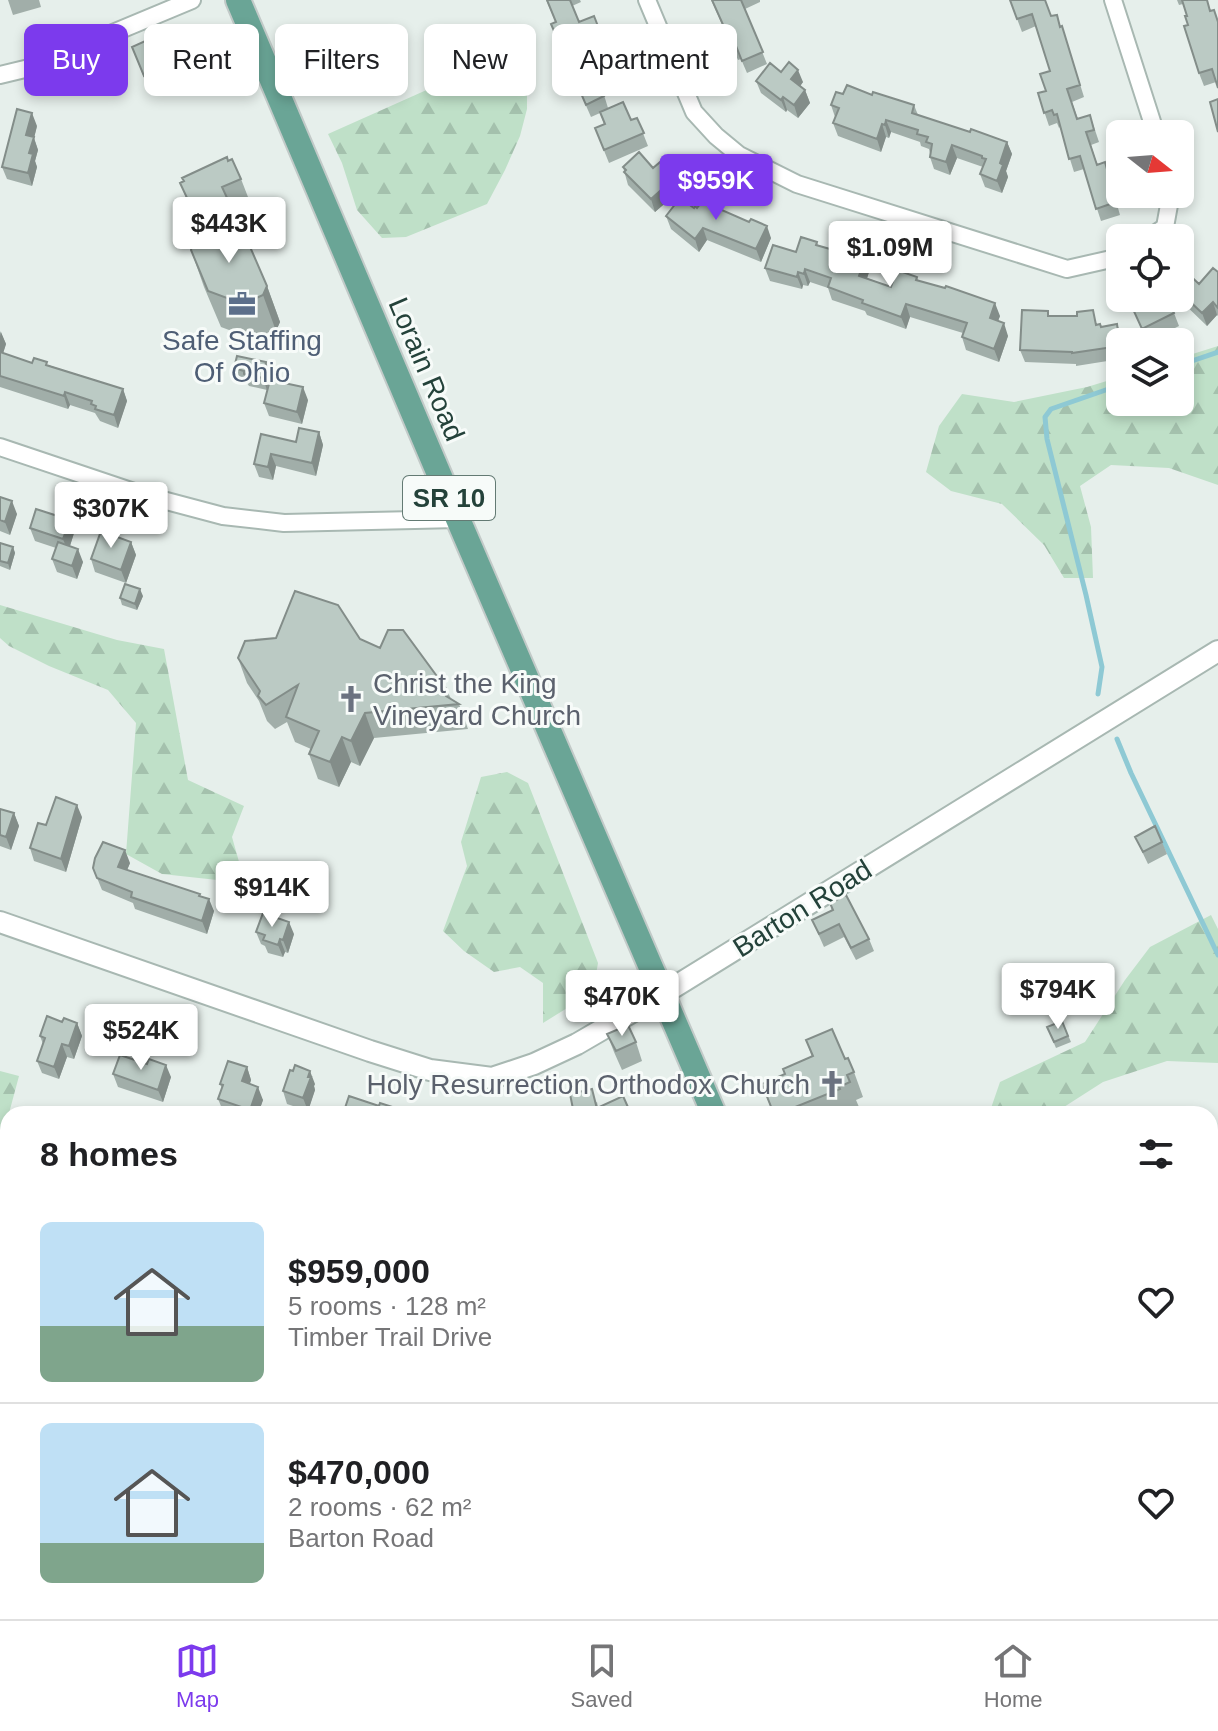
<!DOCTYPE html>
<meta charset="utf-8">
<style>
:root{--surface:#fff;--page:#f2f2f2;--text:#202124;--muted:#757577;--line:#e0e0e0;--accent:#7c3aed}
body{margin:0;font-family:Helvetica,sans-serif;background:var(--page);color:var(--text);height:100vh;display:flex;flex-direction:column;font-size:30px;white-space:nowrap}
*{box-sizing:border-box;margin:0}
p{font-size:26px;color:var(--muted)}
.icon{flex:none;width:44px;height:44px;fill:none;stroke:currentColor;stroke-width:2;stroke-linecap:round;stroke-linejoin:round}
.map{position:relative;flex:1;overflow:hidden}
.panel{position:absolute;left:0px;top:1106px;width:1218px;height:514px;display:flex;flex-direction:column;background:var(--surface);border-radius:24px 24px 0 0;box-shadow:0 4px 12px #0003}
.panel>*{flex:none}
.hud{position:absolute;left:24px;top:24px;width:800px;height:72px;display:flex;gap:16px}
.needle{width:52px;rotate:107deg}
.buttons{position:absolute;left:1106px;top:120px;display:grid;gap:16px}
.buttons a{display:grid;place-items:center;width:88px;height:88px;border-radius:12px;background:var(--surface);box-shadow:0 4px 12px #0003;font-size:40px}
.price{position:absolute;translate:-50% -68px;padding:0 18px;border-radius:8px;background:#fff;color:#222;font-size:26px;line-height:52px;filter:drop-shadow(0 2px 4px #0008)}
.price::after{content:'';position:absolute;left:50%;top:48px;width:24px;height:18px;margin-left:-12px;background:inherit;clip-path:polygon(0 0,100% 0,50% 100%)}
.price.on{background:var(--accent);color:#fff}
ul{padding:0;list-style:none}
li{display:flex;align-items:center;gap:24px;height:200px;padding:0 40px}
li+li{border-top:2px solid var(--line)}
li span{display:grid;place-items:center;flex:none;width:224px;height:160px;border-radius:12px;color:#555}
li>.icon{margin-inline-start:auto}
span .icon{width:96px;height:96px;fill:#fffc;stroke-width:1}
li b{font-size:34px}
h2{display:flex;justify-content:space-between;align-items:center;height:96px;padding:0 40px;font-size:34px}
.pill{padding:0 28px;border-radius:12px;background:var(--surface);box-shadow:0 4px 12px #0003;font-size:28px;line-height:72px}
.pill.on{background:var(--accent);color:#fff}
.menu{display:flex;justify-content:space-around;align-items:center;height:112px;border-top:2px solid var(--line);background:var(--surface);font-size:22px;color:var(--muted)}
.menu a{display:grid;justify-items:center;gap:4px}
.menu .on{color:var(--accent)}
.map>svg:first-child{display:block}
.forest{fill:url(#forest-firs)}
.green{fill:#bfe0c8}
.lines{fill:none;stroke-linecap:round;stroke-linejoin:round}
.stream{stroke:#8ec9d4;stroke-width:5}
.minor-casing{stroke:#a8b8b2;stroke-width:20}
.tertiary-casing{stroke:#a8b8b2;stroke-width:24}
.primary-casing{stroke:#c2cac8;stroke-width:28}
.minor{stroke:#fff;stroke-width:16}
.tertiary{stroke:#fff;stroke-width:20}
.primary{stroke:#6aa596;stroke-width:24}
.wall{fill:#a1aea9}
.shaded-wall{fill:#838d89}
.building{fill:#bbcac4;stroke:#838d89;stroke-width:2}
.labels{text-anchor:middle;stroke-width:6;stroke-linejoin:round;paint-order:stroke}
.shield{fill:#f7fbf9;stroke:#637a73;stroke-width:2}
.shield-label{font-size:26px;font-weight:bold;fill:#24423a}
.service-label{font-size:28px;fill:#4e5e75;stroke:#f7fbf9}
.street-label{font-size:28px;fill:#24423a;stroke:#f7fbf9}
.worship-label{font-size:28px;fill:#5b616d;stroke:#f7fbf9;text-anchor:start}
</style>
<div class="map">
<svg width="1218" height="1619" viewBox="0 0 1218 1619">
<defs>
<pattern id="forest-firs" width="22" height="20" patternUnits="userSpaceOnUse" patternTransform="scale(2)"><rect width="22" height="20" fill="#bfe0c8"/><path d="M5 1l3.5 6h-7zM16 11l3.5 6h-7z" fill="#a4c1ad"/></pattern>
</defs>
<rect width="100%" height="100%" fill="#e6efeb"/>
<!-- forest -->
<path class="forest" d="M516,50L525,59L527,75V109L520,136L505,170L487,204L406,237L382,238L357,210L342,163L328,134Z
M1218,346V485L1169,468L1111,465L1080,486L1091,527L1093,578H1064L1044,545L1002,504L951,491L926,472L939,426L962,394L1014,402L1087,387L1120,377V402H1180V358Z
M0,605L117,640L164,649L188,780L244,806L232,837L245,883L162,874L126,854L136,723L108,690L49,666L9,646L0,638Z
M507,772L528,783L598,963L593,992L543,1023V983L520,967L494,972L464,951L443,931L467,866L461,842L481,777Z
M1211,915L1218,929V1063L1167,1061L1103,1082L1053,1114H989L1000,1082L1085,1042L1125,980L1150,947Z
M0,1071L19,1076L1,1143L8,1156V1445L0,1442Z
M1218,1219V1300L1210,1281V1231L1213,1222Z
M643,1612H714V1619H662Z"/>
<!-- green -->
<path class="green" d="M1218,1251V1300L1210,1281V1255Z
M3,1466L8,1469V1612H120L117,1619H0V1477Z
M181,1612H318L316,1619H179Z"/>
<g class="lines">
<!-- stream -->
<path class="stream" d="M1180,365L1218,352
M1098,694L1102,667L1086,595L1047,439L1045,417L1051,409L1120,385
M1117,739L1131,773L1218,955"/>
<!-- minor casing -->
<g class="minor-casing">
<path id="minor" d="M647,0L694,112L716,136L739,155L797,184L1067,269L1120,257
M1113,0L1156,134
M0,75L29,68L192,0
M1149,238L1165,227L1171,194
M0,447L140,494L223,516L284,523L458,519"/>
</g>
<!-- tertiary casing -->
<g class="tertiary-casing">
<path id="tertiary" d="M0,922L370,1051L430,1070L492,1078L534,1064L577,1044L663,994L1218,651"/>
</g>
<!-- primary casing -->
<g class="primary-casing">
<path id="primary" d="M238,0L458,519L714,1114
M925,1612L928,1619"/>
</g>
<!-- minor -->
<use href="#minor" class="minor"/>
<!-- tertiary -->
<use href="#tertiary" class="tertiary"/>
<!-- primary -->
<use href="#primary" class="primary"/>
</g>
<!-- wall -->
<path class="wall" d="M8,0H39L41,7L13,15Z
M546,0H580L581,2L572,6L579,22L594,16L619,82L611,85L613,91L604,95L608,108L631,120L637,118L648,146L609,163L595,128L604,124L600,113L591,117L556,37L551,24L556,23Z
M711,0H760V2L745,9L767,64L747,73L741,59L738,60Z
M1010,0L1051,16L1061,27L1062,26L1084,97L1072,102L1078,119L1090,115L1099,142L1091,145L1097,164L1105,162L1120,215L1101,221L1084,169L1074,172L1060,127L1059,128L1057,123L1049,126L1038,93L1046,91L1050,71L1036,26L1022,32Z
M1177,0H1207L1216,82L1204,86L1199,73L1188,25L1187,16L1183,4L1179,5Z
M132,47L167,66L171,79L148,88Z
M781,72L803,82L800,86L805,90L810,103L798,118L787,110L786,112L761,93L756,81Z
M843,94L872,95L914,105L918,115L970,132L1007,142L1012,154L1006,171L1008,177L1002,193L985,187L980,174L983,167L957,158L950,175L934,169L930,157V153L929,149L921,146L920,142L891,132L889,138L886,137L881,152L838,136L833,123L835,117L831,105Z
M37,126L34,138L38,150L35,161L37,167L32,186L7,179L2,167Z
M623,167L653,168L685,186L655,212L628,185Z
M241,179L248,197L230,205L235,219L201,234L180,183Z
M694,208L722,211L771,238L761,262L707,240L699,252L671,229L666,216Z
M817,242L818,245L865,259L869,272L867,278L891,287L917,277L918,280L1000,316L998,321L1008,336L999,362L966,350L962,337L963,333L910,317L906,329L867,315L865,311L832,300L828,288L810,282L808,286L803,285L802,289L770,281L765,268Z
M191,250L267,286L280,322L276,331L256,340L221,327L204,287Z
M1218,272V316L1217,315L1207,326L1178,298H1180V274L1199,284Z
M1132,307L1174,313L1179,326L1147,342Z
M1050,316L1098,324L1122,337L1123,342H1120V359L1076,366V364L1025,362L1020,350Z
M0,331L6,344L3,353L32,363L48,365L123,389L127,401L118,428L100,421L95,413L70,405L68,409L0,387Z
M234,368L270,374L267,390L249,386L247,383L239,381Z
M308,400L302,424L269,416L264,403Z
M319,432L323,445L316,476L276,466L273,480L259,477L254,464L261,434L296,442Z
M0,497L17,514L10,535L0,531Z
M70,520L74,533L70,546L83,562L77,579L57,572L52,559L56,548L35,541L30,528Z
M131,542L136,555L126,583L95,572L91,559Z
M0,543L13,547L15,553L10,570L0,566Z
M143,596L137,610L122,605L120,598Z
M360,639L447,690L451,699L459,704L468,729L374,738L360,766L351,762L339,787L318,779L309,754L311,749L295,742L287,722L275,729L267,721L259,701L247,683L238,658Z
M0,809L14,813L19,826L11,850L0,846Z
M82,817L66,872L34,861L30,848L46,825Z
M1135,837L1162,842L1167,854L1148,864Z
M130,863L127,870L201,896L214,911L207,934L135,909L133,903L102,890L93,868Z
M830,903L869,939L874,951L856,960L844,937L824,947L812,920L832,910Z
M256,932L294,934L288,953L285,952L283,957L268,953L265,946L261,944Z
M1062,1021L1071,1042L1056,1048L1047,1027Z
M62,1022L77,1023L82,1036L74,1059L67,1057L59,1079L42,1073L37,1061L43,1044L40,1036Z
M607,1034L636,1042L642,1061L622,1070L614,1052Z
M806,1040L845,1059L854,1072L863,1097L856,1100L859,1107L848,1111L849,1114H773L762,1084L785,1074L812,1057Z
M147,1064L171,1077L163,1102L118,1087L113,1074Z
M247,1067L251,1080L250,1084L263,1100L258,1114H231L223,1111L218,1099L222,1088L220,1084Z
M315,1084L314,1086L315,1090L308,1111L287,1104L283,1091Z
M597,1102L598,1107L631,1114H574Z
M1029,1612H1052L1037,1619H1032Z"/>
<!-- shaded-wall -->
<path class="shaded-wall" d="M798,70L803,82L796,92L791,79Z
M805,90L810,103L798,118L794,105Z
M783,97L787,110L786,112L781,100Z
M32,113L37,126L34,138L38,150L35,161L37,167L32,186L28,173L26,135Z
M886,120L891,132L889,138L885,125Z
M882,124L886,137L881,152L877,139Z
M1007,142L1012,154L1006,171L1008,177L1002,193L997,181L1000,163Z
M952,145L957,158L950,175L946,162Z
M680,173L685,186L655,212L651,199Z
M767,226L771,238L761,262L756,249Z
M703,228L707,240L699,252L695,239Z
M865,259L869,272L864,288L859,276Z
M805,269L810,282L808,286L804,274Z
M798,272L803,285L802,289L797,277Z
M267,286L280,322L276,331L263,295Z
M1213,302L1217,315L1207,326L1202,313Z
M995,303L1000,316L994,331L990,318Z
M906,304L910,317L906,329L901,317Z
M1004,323L1008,336L999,362L994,349Z
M1117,324L1122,337L1123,342H1120Z
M1,332L6,344L0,363V336Z
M266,362L270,374L267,390L263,378Z
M303,387L308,400L302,424L297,412Z
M123,389L127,401L118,428L114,415Z
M65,392L70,405L68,409L64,396Z
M319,432L323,445L316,476L312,463Z
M271,454L276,466L273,480L268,467Z
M12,501L17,514L10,535L5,522Z
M70,520L74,533L68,552L63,539Z
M131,542L136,555L126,583L121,570Z
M13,547L15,553L10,570L8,563Z
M78,549L83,562L77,579L72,566Z
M140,589L143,596L137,610L135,604Z
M365,713L374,738L360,766L351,741Z
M342,737L351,762L339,787L330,762Z
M77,805L82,817L66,872L61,859Z
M14,813L19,826L11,850L6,837Z
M125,850L130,863L123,880L118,867Z
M209,899L214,911L207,934L202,921Z
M289,922L294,934L288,953L283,940Z
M280,939L285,952L283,957L278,945Z
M77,1023L82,1036L74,1059L69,1046Z
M62,1044L67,1057L59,1079L54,1067Z
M166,1065L171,1077L163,1102L158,1090Z
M247,1067L251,1080L246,1094L242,1081Z
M310,1071L315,1084L314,1086L315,1090L308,1111L303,1098Z
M258,1087L263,1100L258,1114H251L250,1110Z
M417,1612H435L432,1619H414Z"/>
<!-- building -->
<path class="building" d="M547,0H570L579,22L594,16L601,34L600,35L614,69L606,73L608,78L598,82L604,96L586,105L551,24L556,22Z
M712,0H741L763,52L742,61L736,46L733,47Z
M1010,0H1045L1051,16L1057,15L1060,27L1062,26L1080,85L1067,89L1077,119L1090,115L1094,130L1086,132L1097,165L1105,162L1116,202L1096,209L1080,156L1069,159L1057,114L1054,115L1052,110L1044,113L1038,93L1046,91L1040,74L1050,71L1032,14L1017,19Z
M1182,0H1207L1210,11L1214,10L1218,22V88L1212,69L1199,73L1184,26L1188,25L1185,16H1187Z
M154,37L167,66L144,76L132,47Z
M789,62L798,70L791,79L805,90L794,105L783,97L781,100L756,81L770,63L781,72Z
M847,85L872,95L873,92L914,105L912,113L970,132L971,129L1007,142L1000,163L1003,165L997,181L980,174L986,159L982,158V156L952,145L946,162L930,157L932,144L926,142L928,137L917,134L918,130L886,120L885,125L882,124L877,139L833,123L839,108L831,105L836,92L843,94Z
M1218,99V132L1210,102Z
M623,102L631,120L637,118L644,133L604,150L595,128L605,124L600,112Z
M17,109L32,113L26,135L34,137L29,153L33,154L28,173L2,167Z
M639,152L653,168L666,157L680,173L651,199L624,172L626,170L623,167Z
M227,157L228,161L232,159L241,179L222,187L228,200L195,215L180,183L184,181L182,178Z
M707,195L720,205L717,208L749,222L751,219L767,226L756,249L703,228L695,239L666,216L680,198L694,208L695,206L697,208Z
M233,223L241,226L267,286L263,295L243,304L208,291L191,250L194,239Z
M801,237L817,242L816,245L865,259L859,276L891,287L897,270L917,277L916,280L945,288L946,286L995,303L990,318L1004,323L994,349L962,337L967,323L906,304L901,317L862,303L863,300L828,287L831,278L805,269L804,274L798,272L797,277L765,268L773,245L796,252Z
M1213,268L1218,272V308L1213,302L1202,313L1180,292V274L1184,270L1199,284Z
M1150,298H1167L1174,313L1142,329L1132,307Z
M1022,310L1048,311V316H1077V312L1093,310L1096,325L1100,324L1101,327L1117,324L1120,346L1072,353V352L1020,350Z
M0,352L32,363L34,358L47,362L46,365L123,389L114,415L95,409L96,406L91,404L92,401L65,392L64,396L0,376Z
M237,356L266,362L263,378L244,374V371L234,368Z
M270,380L303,387L297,412L264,403Z
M299,428L319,432L312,463L271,454L268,467L254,464L261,434L296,442Z
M0,497L12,501L5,522L0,520Z
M36,509L70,520L63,539L30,528Z
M101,531L131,542L121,570L91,559Z
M58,542L78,549L72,566L52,559Z
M0,543L13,547L8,563L0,561Z
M125,584L140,589L135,604L120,598Z
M295,591L338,605L360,639L380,648L388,630H403L447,690L446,696L459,704L365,713L351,741L342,737L330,762L309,754L319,731L286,717L298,685L266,705L258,696L260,691L238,658L245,641L276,638Z
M56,797L77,805L61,859L30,848L38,823L46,825Z
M0,809L14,813L6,837L0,835Z
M1155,826L1162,842L1143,852L1135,837Z
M103,842L125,850L118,867L200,894L199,896L209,899L202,921L131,897L132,892L97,878L93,868L95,858Z
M846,895L869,939L851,948L839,924L819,934L812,920L833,910L830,903Z
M263,913L289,922L283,940L280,939L278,945L263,940L265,935L256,932Z
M47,1016L62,1022L64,1018L77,1023L69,1046L62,1044L54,1067L37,1061L45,1038L40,1036Z
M1062,1021L1068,1036L1054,1042L1047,1027Z
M628,1025L636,1042L616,1051L607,1034Z
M832,1029L845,1059L848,1058L854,1072L847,1075L850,1082L839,1087L840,1089L778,1114H774L762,1084L785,1074L783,1069L813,1056L806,1040Z
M120,1055L147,1064L149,1059L166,1065L158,1090L113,1074Z
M228,1061L247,1067L242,1081L258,1087L250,1110L218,1099L223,1085L220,1084Z
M295,1065L310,1071L308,1077H311L303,1098L283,1091L290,1070L293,1071Z
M592,1089L597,1109L574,1114L570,1094Z
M349,1096L379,1106L380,1103L399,1109L398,1111L406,1114H343Z
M623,1096L631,1114H599L597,1108Z
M1218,1412V1462L1210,1443V1416Z
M363,1612H417L414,1619H360Z
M791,1612H821L824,1618L821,1619H794Z
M1090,1612H1120L1129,1619H1089Z"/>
<!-- icons -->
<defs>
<g id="office-bare" transform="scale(2.16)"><path d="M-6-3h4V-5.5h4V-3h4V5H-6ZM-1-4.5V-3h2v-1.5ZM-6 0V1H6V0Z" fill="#5c6f8a" stroke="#f7fbf9" stroke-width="2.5" paint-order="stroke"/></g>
<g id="church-bare" transform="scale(2.16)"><path d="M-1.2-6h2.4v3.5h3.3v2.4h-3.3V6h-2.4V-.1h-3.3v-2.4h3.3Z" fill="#6b7280" stroke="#f7fbf9" stroke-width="2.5" paint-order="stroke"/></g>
</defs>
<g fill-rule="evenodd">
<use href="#office-bare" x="242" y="304"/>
<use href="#church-bare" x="351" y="699"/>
<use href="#church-bare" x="832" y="1084"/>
</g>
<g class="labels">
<!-- shield labels -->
<rect class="shield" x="403" y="476" width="92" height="44" rx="6"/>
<g class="shield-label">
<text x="449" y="507">SR 10</text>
</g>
<!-- service labels -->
<g class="service-label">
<text x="242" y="350">Safe Staffing<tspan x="242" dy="32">Of Ohio</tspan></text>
</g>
<!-- street labels -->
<g class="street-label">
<text transform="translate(427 369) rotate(67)" y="10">Lorain Road</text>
<text transform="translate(802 908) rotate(-32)" y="10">Barton Road</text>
</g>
<!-- worship labels -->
<g class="worship-label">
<text x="373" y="693">Christ the King<tspan x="373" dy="32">Vineyard Church</tspan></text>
<text x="810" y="1094" text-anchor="end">Holy Resurrection Orthodox Church</text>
</g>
</g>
</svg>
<div class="buttons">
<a><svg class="needle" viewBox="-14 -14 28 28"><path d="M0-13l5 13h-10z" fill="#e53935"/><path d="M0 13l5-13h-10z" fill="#757577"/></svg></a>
<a><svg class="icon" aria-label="locate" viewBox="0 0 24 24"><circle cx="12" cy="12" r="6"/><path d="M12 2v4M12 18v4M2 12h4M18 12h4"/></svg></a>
<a><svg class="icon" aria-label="layers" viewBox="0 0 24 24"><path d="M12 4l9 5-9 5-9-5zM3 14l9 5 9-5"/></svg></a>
</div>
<b class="price on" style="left:716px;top:222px">$959K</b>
<b class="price" style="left:229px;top:265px">$443K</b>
<b class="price" style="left:890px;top:289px">$1.09M</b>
<b class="price" style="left:111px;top:550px">$307K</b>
<b class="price" style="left:272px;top:929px">$914K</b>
<b class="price" style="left:1058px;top:1031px">$794K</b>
<b class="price" style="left:622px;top:1038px">$470K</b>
<b class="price" style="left:141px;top:1072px">$524K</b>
<div class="hud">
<a class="pill on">Buy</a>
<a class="pill">Rent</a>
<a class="pill">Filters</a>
<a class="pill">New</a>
<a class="pill">Apartment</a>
</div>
<section class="panel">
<h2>8 homes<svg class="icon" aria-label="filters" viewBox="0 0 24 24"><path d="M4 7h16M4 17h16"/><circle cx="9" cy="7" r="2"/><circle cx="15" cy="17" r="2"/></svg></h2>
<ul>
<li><span style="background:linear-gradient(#bfe0f5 65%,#7fa58c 0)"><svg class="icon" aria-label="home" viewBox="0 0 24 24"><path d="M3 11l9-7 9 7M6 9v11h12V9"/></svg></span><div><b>$959,000</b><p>5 rooms · 128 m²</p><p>Timber Trail Drive</p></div><svg class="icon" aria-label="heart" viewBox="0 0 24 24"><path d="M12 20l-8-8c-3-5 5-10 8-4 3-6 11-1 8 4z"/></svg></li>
<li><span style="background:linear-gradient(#bfe0f5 75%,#7fa58c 0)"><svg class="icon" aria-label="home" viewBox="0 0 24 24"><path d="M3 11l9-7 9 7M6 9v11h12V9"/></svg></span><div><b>$470,000</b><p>2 rooms · 62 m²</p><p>Barton Road</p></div><svg class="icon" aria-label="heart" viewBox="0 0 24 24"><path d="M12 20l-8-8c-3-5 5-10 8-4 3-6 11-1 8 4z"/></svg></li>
</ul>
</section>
</div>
<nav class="menu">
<a class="on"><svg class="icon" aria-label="map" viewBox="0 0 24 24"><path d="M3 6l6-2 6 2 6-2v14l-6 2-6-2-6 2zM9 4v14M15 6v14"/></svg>Map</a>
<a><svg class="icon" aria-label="saved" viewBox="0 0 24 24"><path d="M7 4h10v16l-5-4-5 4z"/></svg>Saved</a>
<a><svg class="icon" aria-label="home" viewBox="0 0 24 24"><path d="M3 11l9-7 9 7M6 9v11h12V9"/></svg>Home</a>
</nav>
